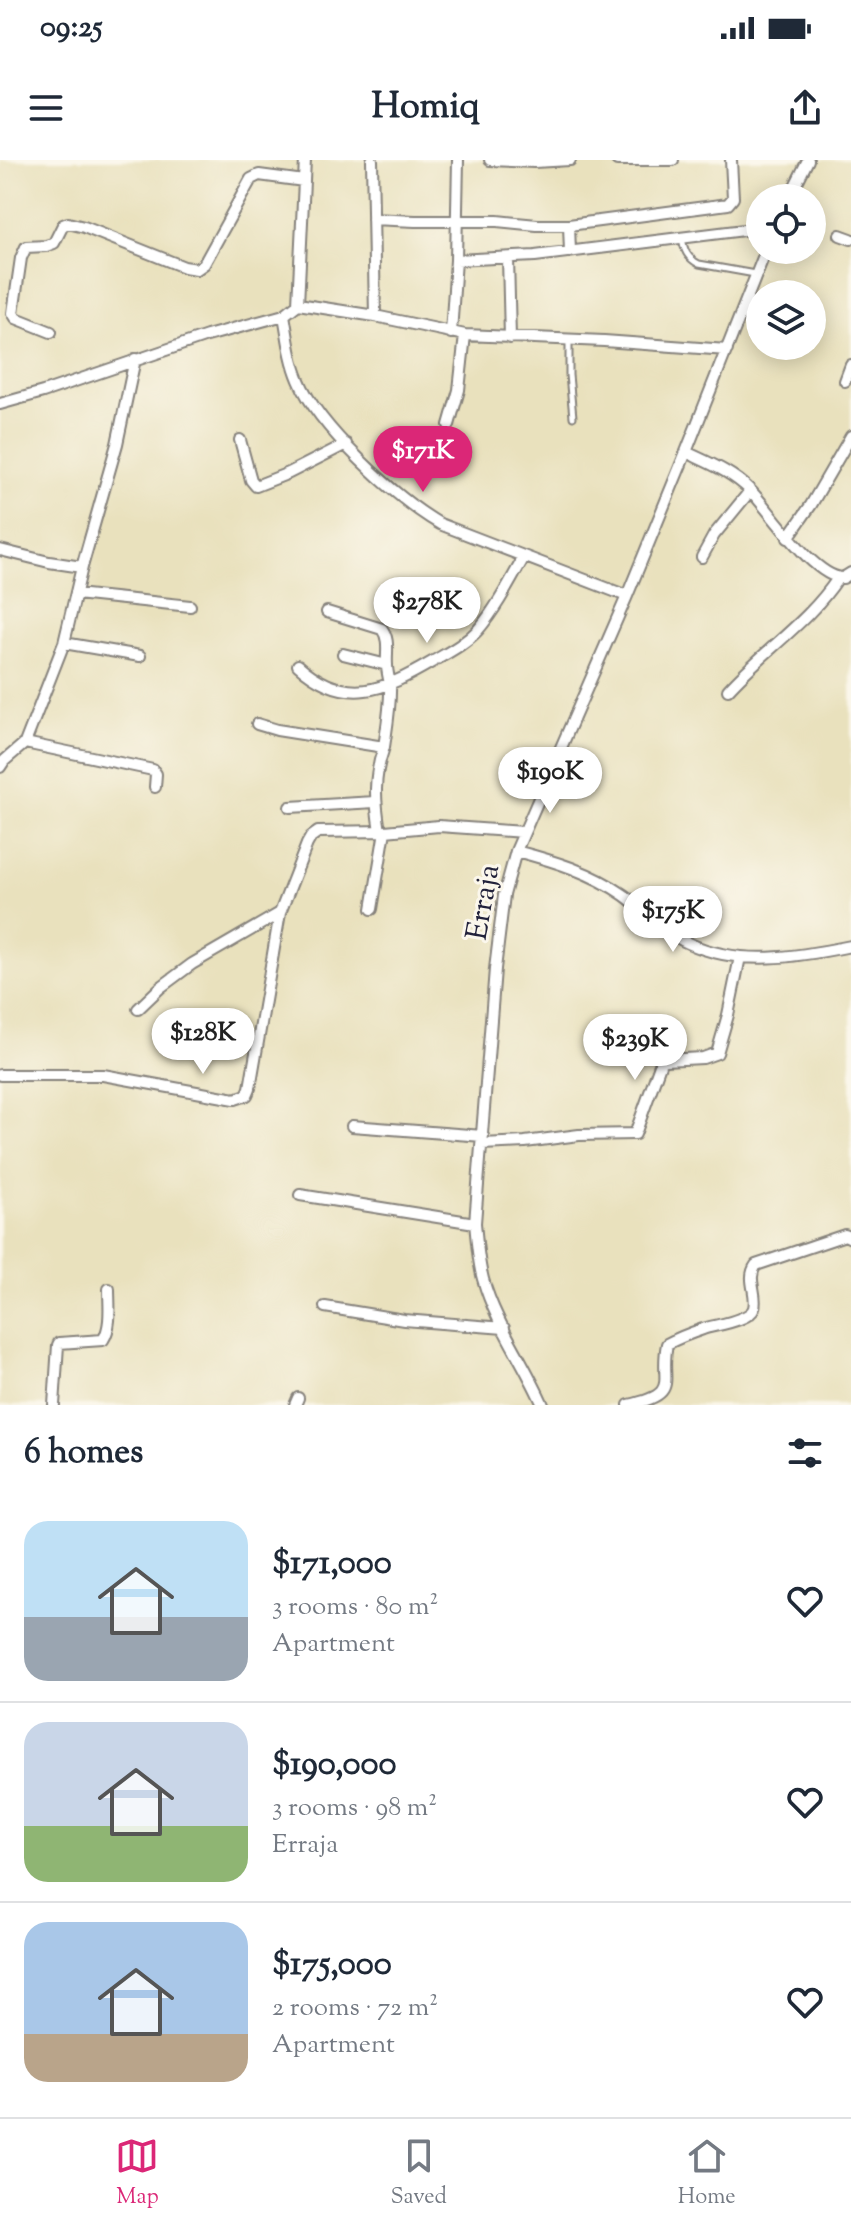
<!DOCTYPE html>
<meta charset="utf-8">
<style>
:root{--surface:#fff;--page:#f2f2f3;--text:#1f2937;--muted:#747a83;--line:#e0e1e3;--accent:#db2777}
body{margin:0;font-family:"Sorts Mill Goudy",serif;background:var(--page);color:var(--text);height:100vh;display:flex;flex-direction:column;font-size:30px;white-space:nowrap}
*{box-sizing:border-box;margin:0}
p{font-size:26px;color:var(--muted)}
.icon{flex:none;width:44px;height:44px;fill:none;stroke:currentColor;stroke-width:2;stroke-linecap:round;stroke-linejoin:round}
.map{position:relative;height:1245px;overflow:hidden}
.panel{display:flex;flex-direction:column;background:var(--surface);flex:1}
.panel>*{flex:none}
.buttons{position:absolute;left:746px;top:24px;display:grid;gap:16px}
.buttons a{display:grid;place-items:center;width:80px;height:80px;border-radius:50%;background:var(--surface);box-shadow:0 4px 20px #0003;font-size:40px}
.price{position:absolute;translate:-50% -68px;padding:0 18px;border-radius:28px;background:#fff;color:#222;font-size:26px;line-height:52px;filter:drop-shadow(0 2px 4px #0008)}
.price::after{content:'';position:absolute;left:50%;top:48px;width:24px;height:18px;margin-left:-12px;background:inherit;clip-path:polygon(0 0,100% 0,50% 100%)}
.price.active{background:var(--accent);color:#fff}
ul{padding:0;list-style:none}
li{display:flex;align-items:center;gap:24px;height:200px;padding:0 24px}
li+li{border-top:2px solid var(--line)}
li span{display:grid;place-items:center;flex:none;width:224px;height:160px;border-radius:24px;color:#555}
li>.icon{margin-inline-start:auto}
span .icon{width:96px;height:96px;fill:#fffc;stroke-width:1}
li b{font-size:34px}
h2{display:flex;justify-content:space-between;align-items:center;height:96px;padding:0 24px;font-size:34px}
.status{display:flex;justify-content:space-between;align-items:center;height:56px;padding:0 40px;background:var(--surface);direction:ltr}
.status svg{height:22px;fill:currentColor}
header{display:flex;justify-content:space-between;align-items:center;height:104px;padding:0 24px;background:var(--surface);font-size:36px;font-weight:800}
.tab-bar{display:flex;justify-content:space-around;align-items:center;height:112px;border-top:2px solid var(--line);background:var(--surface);font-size:22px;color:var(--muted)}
.tab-bar a{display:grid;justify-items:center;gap:4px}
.tab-bar .active{color:var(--accent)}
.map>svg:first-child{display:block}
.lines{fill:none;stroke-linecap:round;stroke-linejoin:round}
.lane-casing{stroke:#86827c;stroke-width:9}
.street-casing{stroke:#86827c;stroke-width:14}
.lane{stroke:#fff;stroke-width:5}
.street{stroke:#fff;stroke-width:10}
.labels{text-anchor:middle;stroke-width:6;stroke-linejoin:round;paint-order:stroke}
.street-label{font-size:30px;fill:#22223b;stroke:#fbf7ec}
</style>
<div class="status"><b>09:25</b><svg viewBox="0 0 49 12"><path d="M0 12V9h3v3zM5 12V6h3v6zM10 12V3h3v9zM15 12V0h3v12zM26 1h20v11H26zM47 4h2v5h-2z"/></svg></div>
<header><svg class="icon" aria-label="menu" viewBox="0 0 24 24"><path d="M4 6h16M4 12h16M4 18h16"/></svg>Homiq<svg class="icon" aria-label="share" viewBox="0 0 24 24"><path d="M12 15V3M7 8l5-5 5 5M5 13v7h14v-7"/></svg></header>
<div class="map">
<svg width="851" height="1245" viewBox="0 0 851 1245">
<rect width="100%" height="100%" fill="#fbf7ec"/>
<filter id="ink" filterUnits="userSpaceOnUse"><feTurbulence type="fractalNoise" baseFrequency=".0125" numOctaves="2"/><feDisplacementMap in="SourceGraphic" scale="16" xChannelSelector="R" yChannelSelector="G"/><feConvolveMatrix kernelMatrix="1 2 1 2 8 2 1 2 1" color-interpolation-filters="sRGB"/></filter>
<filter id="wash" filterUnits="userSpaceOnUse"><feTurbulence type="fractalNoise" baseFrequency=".006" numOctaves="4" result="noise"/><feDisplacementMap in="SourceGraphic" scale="32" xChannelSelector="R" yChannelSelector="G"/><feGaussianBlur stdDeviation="1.8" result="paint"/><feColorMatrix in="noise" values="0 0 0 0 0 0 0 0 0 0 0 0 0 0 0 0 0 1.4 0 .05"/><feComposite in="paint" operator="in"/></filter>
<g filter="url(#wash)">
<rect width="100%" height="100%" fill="#e9e1bd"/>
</g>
<g filter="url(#ink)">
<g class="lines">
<!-- lane casing -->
<g class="lane-casing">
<path id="lane" d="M682,78C684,90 687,98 699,104L755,114
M569,181V215L573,257"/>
</g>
<!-- street casing -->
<g class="street-casing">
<path id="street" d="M372,0L375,156
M490,0L534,2L570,0
M617,0H673
M789,38L808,0
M373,59L415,61H497L537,65H569L728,44L733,38L731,0
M569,65L570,92
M840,75L851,79
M508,98L510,178
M456,100L535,96L760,68
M298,144L305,0
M284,155C288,177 290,199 299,220C318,267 397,339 440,364L627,436
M51,172L16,158L13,153L21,98L26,87L46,86L54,83L63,65L68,63L84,67L184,107L197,109L204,104L251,19L259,15L304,21
M451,173L456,100L458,0
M845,221L851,205
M0,244L43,232L207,176L284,155L298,144L375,156L465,175L604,181L727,190
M449,265L459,230L465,175
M240,280L251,320L256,326L289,313L346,284
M686,292C709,303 732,312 750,330C770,350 813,417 843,418L851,413
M788,378L811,345L851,276
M0,390L49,402L82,407
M702,397L714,375L750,331
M76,434L190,446
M327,452L382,469C390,480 386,492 387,505C387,512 389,518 390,524C391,545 387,566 384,587
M64,483L140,496
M343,494L387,505
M298,505C346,548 384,530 432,502C449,492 465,484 478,470C496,449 510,422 524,397
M728,530C763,491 809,462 838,418
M257,564L277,570L384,587C373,618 375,640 380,671
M25,583L153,610L156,614L155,627
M0,607L4,601L25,583L64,483L82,407L117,284L135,199
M290,647L375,642
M516,691C554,701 591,712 624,735C645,750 664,772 688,783C740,807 797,797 851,786
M372,749L385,671
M138,849L161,827L192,804L280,753L307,684L311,677L318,672L385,671L439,666L524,672
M0,915H103L235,939L247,935L250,928L280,753
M352,966L483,976
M482,984L525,982L579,975L635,974L661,902L664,900L703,898L717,893L728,855L740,797
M300,1035L475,1063
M325,1147L404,1160L504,1168
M54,1245L58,1185L59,1183L103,1180C112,1166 109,1145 109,1129
M295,1245L298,1238
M543,1245C525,1203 495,1163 483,1119C478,1101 477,1082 475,1063L495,809L504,735L516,691L627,436L686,292L766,90
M629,1245C682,1233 659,1222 667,1184C678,1178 691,1173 703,1169C714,1165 750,1161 754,1148C758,1133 746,1119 756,1105L845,1075L851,1078"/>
</g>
<!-- lane -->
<use href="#lane" class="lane"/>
<!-- street -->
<use href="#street" class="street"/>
</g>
</g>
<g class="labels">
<!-- street labels -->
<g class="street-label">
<text transform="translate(482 742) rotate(-80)" y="10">Erraja</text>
</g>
</g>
</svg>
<div class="buttons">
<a><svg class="icon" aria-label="locate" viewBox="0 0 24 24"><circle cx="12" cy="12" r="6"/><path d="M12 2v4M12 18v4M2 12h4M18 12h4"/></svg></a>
<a><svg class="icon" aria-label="layers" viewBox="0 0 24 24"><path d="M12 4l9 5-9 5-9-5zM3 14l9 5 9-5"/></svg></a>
</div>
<b class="price active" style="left:423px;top:334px">$171K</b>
<b class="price" style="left:427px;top:485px">$278K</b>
<b class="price" style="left:550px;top:655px">$190K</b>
<b class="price" style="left:673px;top:794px">$175K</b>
<b class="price" style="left:203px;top:916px">$128K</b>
<b class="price" style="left:635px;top:922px">$239K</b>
</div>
<section class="panel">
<h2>6 homes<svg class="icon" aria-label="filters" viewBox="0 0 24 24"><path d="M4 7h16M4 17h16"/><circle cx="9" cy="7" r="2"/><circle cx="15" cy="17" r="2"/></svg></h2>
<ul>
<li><span style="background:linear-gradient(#bfe0f5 60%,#9aa5b1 0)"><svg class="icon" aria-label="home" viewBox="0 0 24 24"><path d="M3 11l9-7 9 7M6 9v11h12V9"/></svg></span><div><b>$171,000</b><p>3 rooms · 80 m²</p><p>Apartment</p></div><svg class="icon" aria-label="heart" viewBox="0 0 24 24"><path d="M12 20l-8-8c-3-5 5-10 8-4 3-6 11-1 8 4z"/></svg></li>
<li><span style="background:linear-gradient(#c9d6e8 65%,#8fb573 0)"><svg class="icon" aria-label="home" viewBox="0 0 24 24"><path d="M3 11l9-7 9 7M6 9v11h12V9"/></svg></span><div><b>$190,000</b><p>3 rooms · 98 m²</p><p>Erraja</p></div><svg class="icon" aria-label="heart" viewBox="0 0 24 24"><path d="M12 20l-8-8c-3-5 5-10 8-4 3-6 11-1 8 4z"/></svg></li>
<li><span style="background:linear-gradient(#a9c7e8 70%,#b9a48a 0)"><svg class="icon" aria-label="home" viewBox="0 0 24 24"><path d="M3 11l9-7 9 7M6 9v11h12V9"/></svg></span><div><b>$175,000</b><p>2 rooms · 72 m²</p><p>Apartment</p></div><svg class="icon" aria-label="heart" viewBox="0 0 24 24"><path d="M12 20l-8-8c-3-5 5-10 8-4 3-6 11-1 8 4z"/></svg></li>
</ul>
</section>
<nav class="tab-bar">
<a class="active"><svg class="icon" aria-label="map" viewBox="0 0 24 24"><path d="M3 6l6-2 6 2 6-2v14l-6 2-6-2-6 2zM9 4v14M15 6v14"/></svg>Map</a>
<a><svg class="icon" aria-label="saved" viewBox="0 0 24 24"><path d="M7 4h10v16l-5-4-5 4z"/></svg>Saved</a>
<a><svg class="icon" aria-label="home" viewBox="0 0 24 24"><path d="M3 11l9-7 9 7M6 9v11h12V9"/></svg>Home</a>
</nav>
